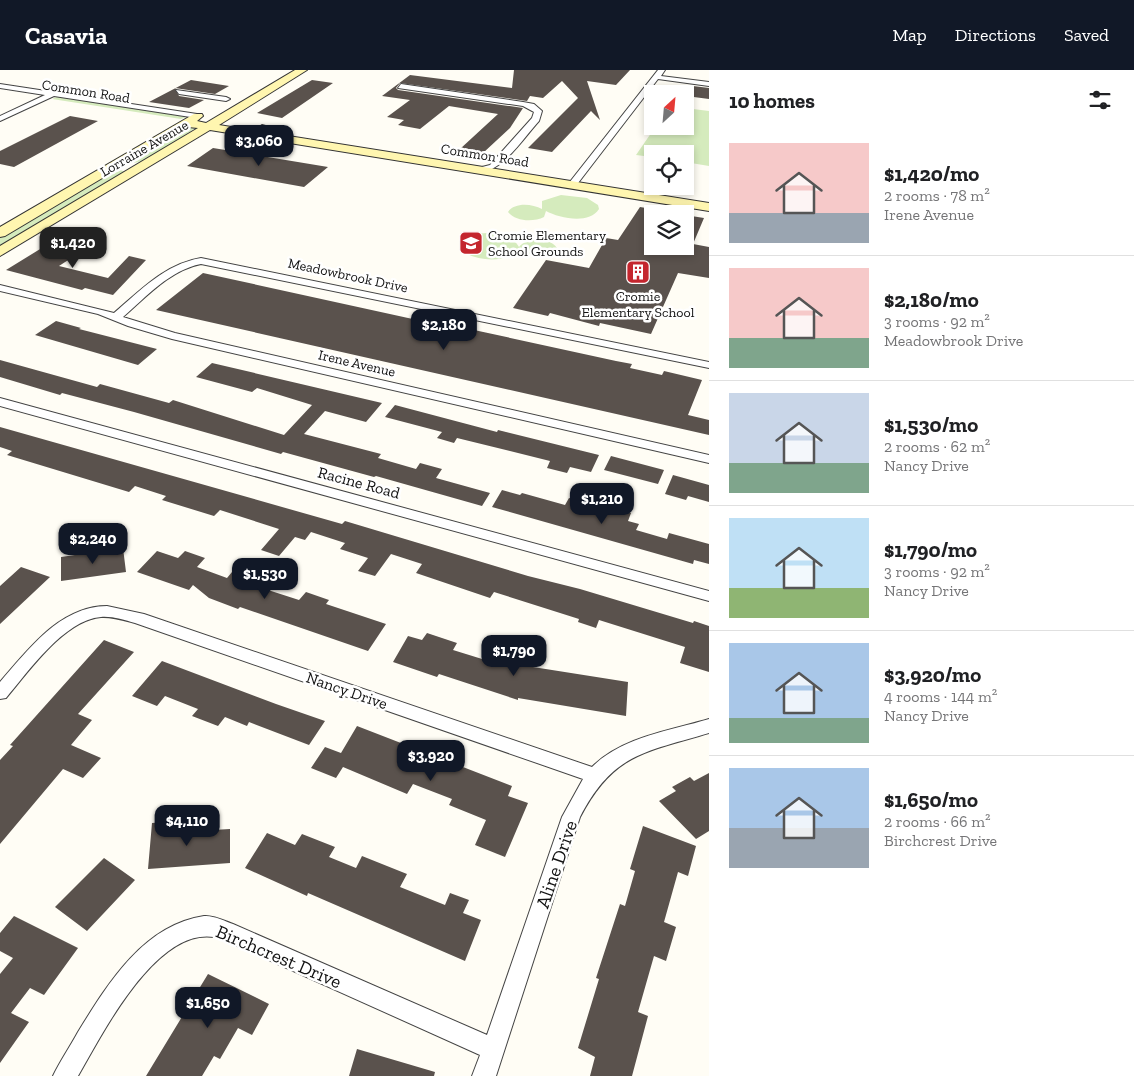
<!DOCTYPE html>
<meta charset="utf-8">
<style>
:root{--surface:#fff;--page:#f2f2f2;--text:#202124;--muted:#757577;--line:#e0e0e0;--accent:#111827}
body{margin:0;font-family:"Zilla Slab",serif;background:var(--page);color:var(--text);height:100vh;display:flex;flex-direction:column;font-size:19px;white-space:nowrap}
*{box-sizing:border-box;margin:0}
p{font-size:16px;color:var(--muted)}
.icon{flex:none;width:28px;height:28px;fill:none;stroke:currentColor;stroke-width:2;stroke-linecap:round;stroke-linejoin:round}
.map{position:relative;flex:1;overflow:hidden}
.side{display:flex;flex-direction:column;background:var(--surface);width:425px}
.side>*{flex:none}
.needle{width:32px;rotate:26deg}
.controls{position:absolute;left:644px;top:15px;display:grid;gap:10px}
.controls a{display:grid;place-items:center;width:50px;height:50px;border-radius:0px;background:var(--surface);box-shadow:0 2px 8px #0003;font-size:25px}
.price{position:absolute;translate:-50% -42px;padding:0 11px;border-radius:10px;background:var(--accent);color:#fff;font-size:16px;line-height:32px;filter:drop-shadow(0 1px 2px #0008)}
.price::after{content:'';position:absolute;left:50%;top:30px;width:15px;height:11px;margin-left:-8px;background:inherit;clip-path:polygon(0 0,100% 0,50% 100%)}
.price.active{background:#222;color:#fff}
ul{padding:0;list-style:none}
li{display:flex;align-items:center;gap:15px;height:125px;padding:0 20px}
li+li{border-top:1px solid var(--line)}
li span{display:grid;place-items:center;flex:none;width:140px;height:100px;border-radius:0px;color:#555}
li>.icon{margin-inline-start:auto}
span .icon{width:60px;height:60px;fill:#fffc;stroke-width:1}
li b{font-size:21px}
h2{display:flex;justify-content:space-between;align-items:center;height:60px;padding:0 20px;font-size:21px}
header{display:flex;align-items:center;gap:30px;box-sizing:border-box;height:70px;padding:0 25px;background:var(--accent);color:#fff}
header strong{font-size:24px}
nav{display:flex;gap:28px;margin-inline-start:auto;font-size:18px}
main{display:flex;flex:1;min-height:0}
.map>svg:first-child{display:block}
.green{fill:#d5ebbd}
.building{fill:#5a524d}
.lines{fill:none;stroke-linecap:round;stroke-linejoin:round}
.street-casing{stroke:#444;stroke-width:2}
.secondary-casing{stroke:#333;stroke-width:2}
.street{fill:#fff;fill-rule:evenodd}
.secondary{fill:#fff6b0;fill-rule:evenodd}
.labels{text-anchor:middle;stroke-width:5;stroke-linejoin:round;paint-order:stroke}
.far-street-label{font-size:14px;fill:#111;stroke:#fff}
.far-poi-label{font-size:14px;fill:#111;stroke:#fff;text-anchor:start}
.street-label{font-size:16px;fill:#111;stroke:#fff}
.near-street-label{font-size:19px;fill:#111;stroke:#fff}
</style>
<header>
<strong>Casavia</strong>
<nav><a>Map</a><a>Directions</a><a>Saved</a></nav>
</header>
<main>
<div class="map">
<svg width="709" height="1006" viewBox="0 0 709 1006">
<rect width="100%" height="100%" fill="#fffdf5"/>
<!-- green -->
<path class="green" d="M59,26L186,47L181,49L52,29Z
M685,38L709,41V96L685,92V84H652V87L636,85L656,56H685Z
M185,57H197C182,66 143,98 129,92Z
M120,100L126,102L0,178V167L110,102Z
M561,125L587,128L598,135L599,139C589,155 559,148 546,141L544,147C534,152 516,152 508,142C515,132 532,134 542,139V131Z
M488,163C500,164 513,166 519,177C527,167 553,167 558,180C549,191 528,188 519,178C507,195 473,191 459,179V171L470,164Z"/>
<!-- building -->
<path class="building" d="M514,0H630L616,15L587,11L600,50L591,41L552,82L528,78L578,28L562,11L543,28L530,26L527,31L400,13L396,18L398,20L523,38L510,58L483,83L460,79L498,44L449,36L420,59L398,55L404,50L387,47L410,30L382,26L410,5L512,18Z
M191,10L229,16L215,24L175,18L179,26L204,30L189,38L149,32Z
M312,10L333,13L282,48L257,43Z
M693,16L709,18V29L686,26Z
M70,46L98,51L14,97L0,94V81Z
M213,78L328,97L304,117L187,96Z
M640,137L652,139V176H685V145L704,148L693,174L709,177V208L678,203L651,264L600,253L599,256L550,243L548,246L513,238L546,190L589,198L606,168L618,170Z
M58,168L79,173L70,178L82,181L59,196L108,208L129,186L146,190L113,225L85,218L82,220L6,200Z
M203,203L472,262L474,260L616,291L632,294L630,298L662,305L664,301L702,310L688,345L709,350V365L156,240Z
M56,251L81,258L79,259L157,279L138,295L35,265Z
M0,290L97,317L100,314L169,333L173,330L284,365L312,335L257,318L252,322L196,307L212,293L382,333L366,352L325,341L304,364L381,384L378,388L416,399L420,393L442,399L436,408L490,423L482,436L376,406L374,407L283,382L281,384L134,342L62,323L60,325L0,307Z
M395,335L497,362L498,360L599,385L591,402L570,397L567,403L547,398L550,391L457,368L454,373L437,368L442,362L385,347Z
M0,357L342,454L345,451L528,506L580,519L693,553L694,551L709,556V602L680,593L685,577L599,550L596,558L578,552L579,549L494,522L490,528L416,503L422,494L391,484L375,506L358,501L368,488L340,479L345,473L311,462L305,470L295,467L279,486L261,480L279,459L220,440L214,446L162,430L166,426L135,416L129,422L7,385L12,381L0,377Z
M611,386L664,400L658,414L604,400Z
M673,405L709,415V432L688,426L686,430L665,424Z
M502,420L520,425L522,423L565,435L569,428L631,443L628,451L639,454L636,460L667,469L669,463L709,474V494L694,490L693,494L492,437Z
M123,478L126,502L61,511V487Z
M157,481L178,488L185,481L205,488L197,497L227,508L232,502L272,515L268,520L299,530L306,522L329,530L326,534L386,554L368,581L240,537L238,539L209,528L193,515L189,520L137,502Z
M21,497L50,507L0,554V516Z
M427,563L457,573L453,580L495,593L499,586L533,597L628,612L626,646L518,628V630L439,604L437,607L393,592L408,566L422,570Z
M104,570L134,582L78,644L92,650L71,675L101,688L83,708L63,699L0,774V690L13,676L10,675Z
M162,591L276,634L325,651L309,675L249,652L247,656L225,647L218,656L192,646L198,639L165,626L157,636L132,626Z
M357,656L512,716L508,726L528,733L505,787L475,775L486,750L449,735L452,729L413,714L407,724L343,697L336,708L311,698L325,677L341,683Z
M709,703V761L696,769L659,731L676,721L672,717L690,707L694,711Z
M180,751L179,762L230,759V793L148,799L152,753Z
M643,756L696,776L688,806L678,802L664,852L676,857L666,891L654,886L638,942L648,946L632,1006H590L595,987L578,978L599,909L596,908L620,834L625,836L635,801L630,799Z
M267,763L295,775L302,764L335,777L329,787L356,798L362,786L407,804L400,817L445,835L450,823L469,830L463,843L481,850L465,891L308,823L307,826L245,798Z
M104,788L135,810L87,861L55,837Z
M14,846L78,878L44,925L30,918L11,943L29,952L0,993V904L13,888L0,881V863Z
M208,904L269,934L252,965L238,958L220,989L214,986L202,1006H146Z
M357,979L435,1002L434,1006H349Z"/>
<g class="lines">
<!-- street casing -->
<g class="street-casing">
<path id="street" d="M658,0H665L661,6L709,12V16L658,9L575,117H569V113Z
M0,14L197,44L201,46L197,48L54,26L0,51V46L45,25L0,18Z
M401,14L523,32L534,34L542,41L539,51C525,66 500,105 478,102V98L490,95L532,48L534,42L523,36L398,18Z
M176,20L226,27L230,29L226,31L179,24Z
M262,55L269,57L259,66H253V62Z
M201,188L709,292V298L201,194C170,200 146,227 123,247L175,263L709,385V393L172,269L128,256L98,244L0,221V215L114,243C141,220 165,194 201,188Z
M0,328L709,521V531L0,336Z
M107,536L144,544L592,697C622,667 669,661 709,649V663C646,682 613,683 580,747L496,1006H472L480,985L222,869C160,848 103,963 78,1006H53C60,991 70,977 78,962C107,915 143,855 204,846C213,845 225,851 233,854L487,965L562,747L583,709L135,553C124,550 112,546 101,547C64,550 28,602 6,628L0,629V612C28,580 60,536 107,536Z"/>
</g>
<!-- secondary casing -->
<g class="secondary-casing">
<path id="secondary" d="M295,0H307L219,55L709,133V141L210,60L0,186V176L198,58L188,57L5,166L0,167V157L194,44H202L203,46L197,51L206,53Z"/>
</g>
<!-- street -->
<use href="#street" class="street"/>
<!-- secondary -->
<use href="#secondary" class="secondary"/>
</g>
<!-- icons -->
<defs>
<g id="school-square" transform="scale(1.25)"><rect x="-9" y="-9" width="18" height="18" rx="4" fill="#c4262e" stroke="#fff"/><path d="M0-5L7-2L0 1L-7-2ZM-4 1L0 2.5L4 1V4Q0 6-4 4Z" fill="#fff"/></g>
<g id="building-square" transform="scale(1.25)"><rect x="-9" y="-9" width="18" height="18" rx="4" fill="#c4262e" stroke="#fff"/><path d="M-4-6H4V6H1V3H-1V6H-4ZM-2.5-4.3h1.7v1.8h-1.7ZM.8-4.3h1.7v1.8H.8ZM-2.5-1h1.7V.8h-1.7ZM.8-1h1.7V.8H.8Z" fill="#fff"/></g>
</defs>
<g fill-rule="evenodd">
<use href="#school-square" x="471" y="173"/>
<use href="#building-square" x="638" y="202"/>
</g>
<g class="labels">
<!-- far-street labels -->
<g class="far-street-label">
<text transform="translate(86 21) rotate(9)" y="5">Common Road</text>
<text transform="translate(144 78) rotate(-30)" y="5">Lorraine Avenue</text>
<text transform="translate(485 85) rotate(9)" y="5">Common Road</text>
<text transform="translate(348 205) rotate(12)" y="5">Meadowbrook Drive</text>
<text transform="translate(357 293) rotate(13)" y="5">Irene Avenue</text>
</g>
<!-- far-poi labels -->
<g class="far-poi-label">
<text x="488" y="170">Cromie Elementary<tspan x="488" dy="16">School Grounds</tspan></text>
<text x="638" y="231" text-anchor="middle">Cromie<tspan x="638" dy="16">Elementary School</tspan></text>
</g>
<!-- street labels -->
<g class="street-label">
<text transform="translate(359 412) rotate(15)" y="6">Racine Road</text>
<text transform="translate(347 620) rotate(19)" y="6">Nancy Drive</text>
</g>
<!-- near-street labels -->
<g class="near-street-label">
<text transform="translate(556 794) rotate(-71)" y="7">Aline Drive</text>
<text transform="translate(279 886) rotate(23)" y="7">Birchcrest Drive</text>
</g>
</g>
</svg>
<div class="controls">
<a><svg class="needle" viewBox="-14 -14 28 28"><path d="M0-13l5 13h-10z" fill="#e53935"/><path d="M0 13l5-13h-10z" fill="#757577"/></svg></a>
<a><svg class="icon" aria-label="locate" viewBox="0 0 24 24"><circle cx="12" cy="12" r="6"/><path d="M12 2v4M12 18v4M2 12h4M18 12h4"/></svg></a>
<a><svg class="icon" aria-label="layers" viewBox="0 0 24 24"><path d="M12 4l9 5-9 5-9-5zM3 14l9 5 9-5"/></svg></a>
</div>
<b class="price" style="left:259px;top:97px">$3,060</b>
<b class="price active" style="left:73px;top:199px">$1,420</b>
<b class="price" style="left:444px;top:281px">$2,180</b>
<b class="price" style="left:602px;top:455px">$1,210</b>
<b class="price" style="left:93px;top:495px">$2,240</b>
<b class="price" style="left:265px;top:530px">$1,530</b>
<b class="price" style="left:514px;top:607px">$1,790</b>
<b class="price" style="left:431px;top:712px">$3,920</b>
<b class="price" style="left:187px;top:777px">$4,110</b>
<b class="price" style="left:208px;top:959px">$1,650</b>
</div>
<section class="side">
<h2>10 homes<svg class="icon" aria-label="filters" viewBox="0 0 24 24"><path d="M4 7h16M4 17h16"/><circle cx="9" cy="7" r="2"/><circle cx="15" cy="17" r="2"/></svg></h2>
<ul>
<li><span style="background:linear-gradient(#f6c9c9 70%,#9aa5b1 0)"><svg class="icon" aria-label="home" viewBox="0 0 24 24"><path d="M3 11l9-7 9 7M6 9v11h12V9"/></svg></span><div><b>$1,420/mo</b><p>2 rooms · 78 m²</p><p>Irene Avenue</p></div></li>
<li><span style="background:linear-gradient(#f6c9c9 70%,#7fa58c 0)"><svg class="icon" aria-label="home" viewBox="0 0 24 24"><path d="M3 11l9-7 9 7M6 9v11h12V9"/></svg></span><div><b>$2,180/mo</b><p>3 rooms · 92 m²</p><p>Meadowbrook Drive</p></div></li>
<li><span style="background:linear-gradient(#c9d6e8 70%,#7fa58c 0)"><svg class="icon" aria-label="home" viewBox="0 0 24 24"><path d="M3 11l9-7 9 7M6 9v11h12V9"/></svg></span><div><b>$1,530/mo</b><p>2 rooms · 62 m²</p><p>Nancy Drive</p></div></li>
<li><span style="background:linear-gradient(#bfe0f5 70%,#8fb573 0)"><svg class="icon" aria-label="home" viewBox="0 0 24 24"><path d="M3 11l9-7 9 7M6 9v11h12V9"/></svg></span><div><b>$1,790/mo</b><p>3 rooms · 92 m²</p><p>Nancy Drive</p></div></li>
<li><span style="background:linear-gradient(#a9c7e8 75%,#7fa58c 0)"><svg class="icon" aria-label="home" viewBox="0 0 24 24"><path d="M3 11l9-7 9 7M6 9v11h12V9"/></svg></span><div><b>$3,920/mo</b><p>4 rooms · 144 m²</p><p>Nancy Drive</p></div></li>
<li><span style="background:linear-gradient(#a9c7e8 60%,#9aa5b1 0)"><svg class="icon" aria-label="home" viewBox="0 0 24 24"><path d="M3 11l9-7 9 7M6 9v11h12V9"/></svg></span><div><b>$1,650/mo</b><p>2 rooms · 66 m²</p><p>Birchcrest Drive</p></div></li>
</ul>
</section>
</main>
